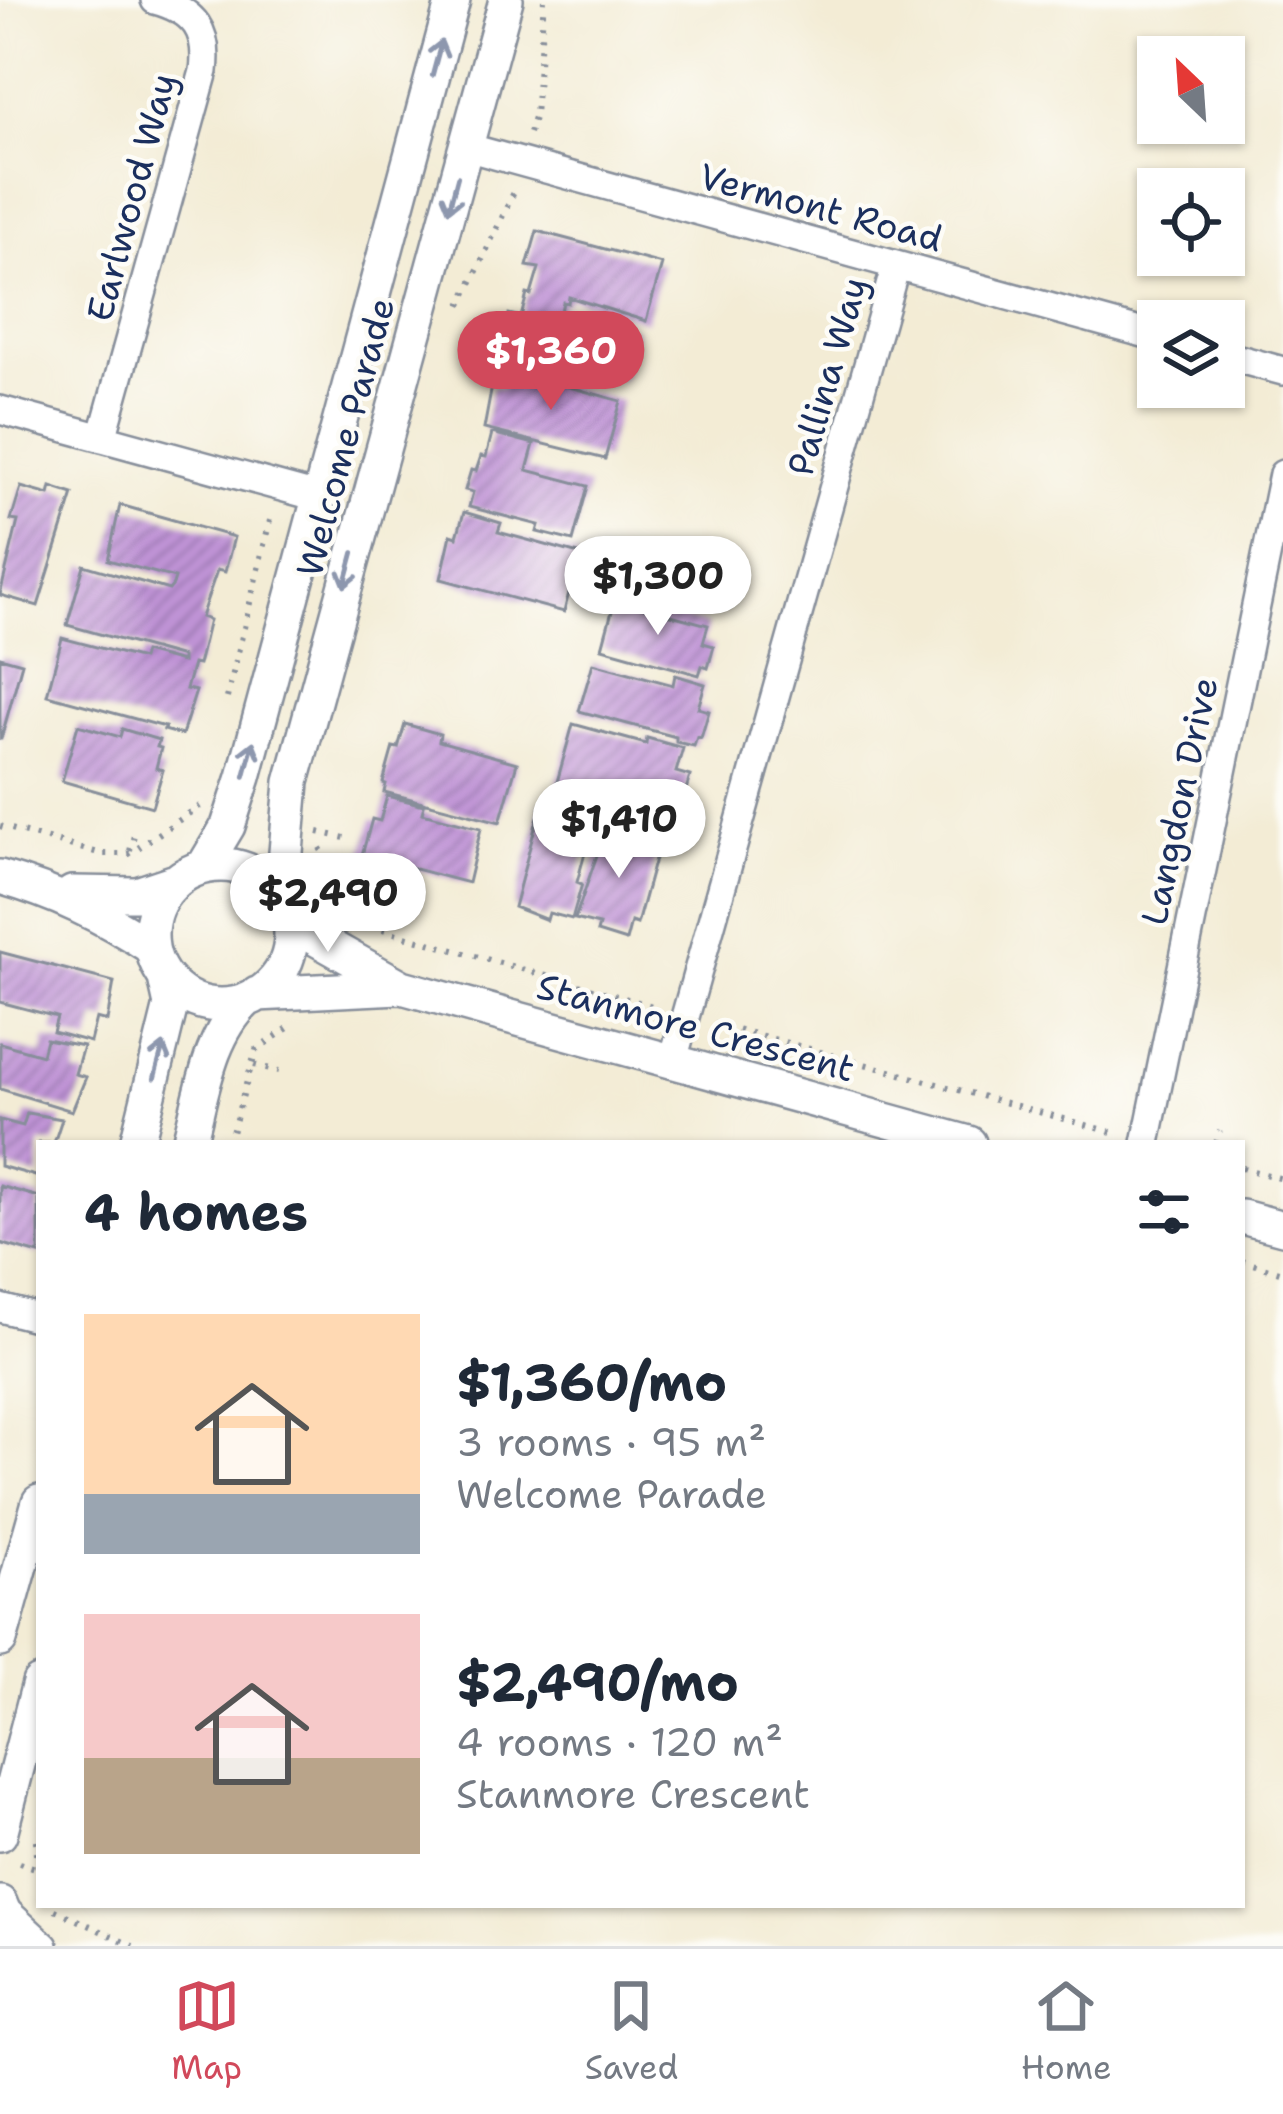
<!DOCTYPE html>
<meta charset="utf-8">
<style>
:root{--surface:#fff;--page:#f2f2f3;--text:#1f2937;--muted:#747a83;--line:#e0e1e3;--accent:#d1495b}
body{margin:0;font-family:"Shantell Sans",sans-serif;background:var(--page);color:var(--text);height:100vh;display:flex;flex-direction:column;font-size:45px;white-space:nowrap}
*{box-sizing:border-box;margin:0}
p{font-size:39px;color:var(--muted)}
.icon{flex:none;width:66px;height:66px;fill:none;stroke:currentColor;stroke-width:2;stroke-linecap:round;stroke-linejoin:round}
.map{position:relative;flex:1;overflow:hidden}
.sheet{position:absolute;left:36px;top:1140px;width:1209px;height:768px;display:flex;flex-direction:column;background:var(--surface);border-radius:0px;box-shadow:0 3px 9px #0004}
.sheet>*{flex:none}
.needle{width:78px;rotate:335deg}
.tools{position:absolute;left:1137px;top:36px;display:grid;gap:24px}
.tools a{display:grid;place-items:center;width:108px;height:108px;border-radius:0px;background:var(--surface);box-shadow:0 3px 9px #0004;font-size:60px}
.price{position:absolute;translate:-50% -102px;padding:0 27px;border-radius:42px;background:#fff;color:#222;font-size:39px;line-height:78px;filter:drop-shadow(0 3px 6px #0008)}
.price::after{content:'';position:absolute;left:50%;top:72px;width:36px;height:27px;margin-left:-18px;background:inherit;clip-path:polygon(0 0,100% 0,50% 100%)}
.price.active{background:var(--accent);color:#fff}
ul{padding:0;list-style:none}
li{display:flex;align-items:center;gap:36px;height:300px;padding:0 48px}
li span{display:grid;place-items:center;flex:none;width:336px;height:240px;border-radius:0px;color:#555}
li>.icon{margin-inline-start:auto}
span .icon{width:144px;height:144px;fill:#fffc;stroke-width:1}
li b{font-size:51px}
h2{display:flex;justify-content:space-between;align-items:center;height:144px;padding:0 48px;font-size:51px}
.dock{display:flex;justify-content:space-around;align-items:center;height:168px;border-top:3px solid var(--line);background:var(--surface);font-size:33px;color:var(--muted)}
.dock a{display:grid;justify-items:center;gap:6px}
.dock .active{color:var(--accent)}
.map>svg:first-child{display:block}
.building{fill:url(#building-hatch)}
.lines{fill:none;stroke-linecap:round;stroke-linejoin:round}
.minor-casing{stroke:#878e9a;stroke-width:32}
.tertiary-casing{stroke:#878e9a;stroke-width:38}
.path{stroke:#878e9a;stroke-width:6;stroke-dasharray:3 9;stroke-linecap:butt}
.minor{stroke:#fff;stroke-width:27}
.tertiary{stroke:#fff;stroke-width:33}
.oneway{stroke:#8d97ae}
.labels{text-anchor:middle;stroke-width:9;stroke-linejoin:round;paint-order:stroke}
.street-label{font-size:36px;fill:#1b2f5e;stroke:#fdfcf7}
</style>
<div class="map">
<svg width="1283" height="1946" viewBox="0 0 1283 1946">
<defs>
<pattern id="building-hatch" width="6" height="6" patternUnits="userSpaceOnUse" patternTransform="scale(3)"><rect width="6" height="6" fill="#bf93d5"/><path d="M-1 1l2-2M0 6l6-6M5 7l2-2" fill="none" stroke="#9a78b0"/></pattern>
</defs>
<rect width="100%" height="100%" fill="#fdfcf7"/>
<filter id="ink" filterUnits="userSpaceOnUse"><feTurbulence type="fractalNoise" baseFrequency=".00833" numOctaves="2"/><feDisplacementMap in="SourceGraphic" scale="24" xChannelSelector="R" yChannelSelector="G"/><feConvolveMatrix kernelMatrix="1 2 1 2 8 2 1 2 1" color-interpolation-filters="sRGB"/></filter>
<filter id="wash" filterUnits="userSpaceOnUse"><feTurbulence type="fractalNoise" baseFrequency=".004" numOctaves="4" result="noise"/><feDisplacementMap in="SourceGraphic" scale="48" xChannelSelector="R" yChannelSelector="G"/><feGaussianBlur stdDeviation="2.7" result="paint"/><feColorMatrix in="noise" values="0 0 0 0 0 0 0 0 0 0 0 0 0 0 0 0 0 1.4 0 .05"/><feComposite in="paint" operator="in"/></filter>
<g filter="url(#wash)">
<rect width="100%" height="100%" fill="#f3ecd5"/>
<g id="blocks">
<!-- building -->
<path class="building" d="M537,231L662,264L646,321L569,297L568,303L563,302L561,311L636,330L623,379L520,352L519,355L502,351L509,314L521,317L527,294L531,295L539,268L527,266Z
M508,363L545,373L543,380L621,401L605,459L484,429L492,386L502,388Z
M492,433L534,444L527,470L588,486L573,541L537,532L539,525L469,507L473,492L465,490L471,470L476,471L481,456L486,457Z
M21,487L49,495L51,487L73,494L38,606L0,595L18,521L11,520Z
M120,505L234,537L225,572L217,570L201,617L209,620L198,665L193,664L186,689L196,691L182,735L164,730L165,727L47,695L62,638L142,659L144,652L182,662V657L67,625L84,565L169,590L173,585L175,578L108,560Z
M464,512L501,523L498,532L579,554L564,612L441,579L451,535L457,537Z
M615,600L708,625L703,643L714,646L708,668L702,666L699,675L602,648Z
M0,657L22,663L1,739H0Z
M593,663L673,685L675,675L705,684L698,708L709,711L701,738L697,737L694,746L676,742V737L579,711Z
M405,724L440,734L439,741L517,763L500,822L384,792L386,784L383,783L393,747L398,748Z
M573,724L646,744L647,738L683,748L676,772L690,776L681,807L677,806L675,814L557,782Z
M78,725L120,737L122,729L159,740L157,747L161,748L156,768L163,770L152,807L62,781Z
M387,796L424,805L422,813L481,828L468,883L362,855L372,819L380,821Z
M542,801L595,816L577,882L582,884L572,919L549,913L547,920L514,907Z
M607,826L661,837L637,924L631,922L626,941L597,932L599,925L575,919Z
M0,952L114,982L107,1021L96,1018L90,1042L53,1032L57,1017L0,1002Z
M46,1039L83,1046L75,1074L86,1077L72,1111L0,1089V1043L42,1055Z
M27,1113L62,1119L54,1143H39V1177L0,1166V1120L23,1126Z
M0,1186L39,1197V1254L0,1243Z"/>
</g>
</g>
<g filter="url(#ink)">
<use href="#blocks" fill-opacity="0" stroke="#878e9a" stroke-width="3"/>
<g class="lines">
<!-- minor casing -->
<g class="minor-casing">
<path id="minor" d="M466,147L1158,337
M1224,355L1283,371
M0,410L318,497
M102,438L204,71C209,31 195,11 155,0
M673,1060L896,265
M1146,1143L1283,474
M0,1308L39,1318
M4,1909L44,1946"/>
</g>
<!-- tertiary casing -->
<g class="tertiary-casing">
<path id="tertiary" d="M151 935a70 70 0 1 1 140 0a70 70 0 1 1-140 0Z
M204,866L228,826L244,777L453,0
M0,877C56,893 102,915 151,947
M72,893L137,894L173,882
M282,899L292,782L506,0
M286,908L315,938L402,987L969,1143
M257,994L400,987
M137,1143L171,1005L165,978
M189,1143C202,1094 209,1035 247,1000
M1242,1217L1283,1228
M0,1640L39,1502
M0,1834L39,1683
M0,1903L10,1928L11,1946"/>
</g>
<!-- path -->
<path class="path" d="M529,133L535,115L544,0
M461,305L514,192
M227,698L272,512
M0,826L102,854H129L200,806
M318,832L345,838
M320,848L353,903L349,921
M130,851L135,831
M351,912L387,931L656,1007
M715,1023L1119,1134
M254,1065L279,1071
M229,1143L256,1050L291,1026
M1216,1143L1220,1131
M1242,1168L1283,1179
M1242,1261L1283,1273
M36,1840L38,1869
M19,1863L39,1869
M55,1910L133,1946"/>
<!-- minor -->
<use href="#minor" class="minor"/>
<!-- tertiary -->
<use href="#tertiary" class="tertiary"/>
</g>
<!-- one-way arrows -->
<defs><path id="oneway-shaft" d="M-6 0H5M1.5-3L5.5 0L1.5 3" fill="none" stroke-width="1.6" stroke-linecap="round" stroke-linejoin="round" transform="scale(3)"/></defs>
<g class="oneway">
<use href="#oneway-shaft" transform="translate(437 58) rotate(-75)"/>
<use href="#oneway-shaft" transform="translate(453 194) rotate(105)"/>
<use href="#oneway-shaft" transform="translate(349 570) rotate(105)"/>
<use href="#oneway-shaft" transform="translate(249 759) rotate(-75)"/>
<use href="#oneway-shaft" transform="translate(159 1061) rotate(-75)"/>
</g>
</g>
<g class="labels">
<!-- street labels -->
<g class="street-label">
<text transform="translate(131 197) rotate(-75)" y="13">Earlwood Way</text>
<text transform="translate(821 207) rotate(15)" y="13">Vermont Road</text>
<text transform="translate(827 376) rotate(-74)" y="13">Pallina Way</text>
<text transform="translate(345 437) rotate(-75)" y="13">Welcome Parade</text>
<text transform="translate(1179 801) rotate(-78)" y="13">Langdon Drive</text>
<text transform="translate(696 1027) rotate(15)" y="13">Stanmore Crescent</text>
</g>
</g>
</svg>
<div class="tools">
<a><svg class="needle" viewBox="-14 -14 28 28"><path d="M0-13l5 13h-10z" fill="#e53935"/><path d="M0 13l5-13h-10z" fill="#747a83"/></svg></a>
<a><svg class="icon" aria-label="locate" viewBox="0 0 24 24"><circle cx="12" cy="12" r="6"/><path d="M12 2v4M12 18v4M2 12h4M18 12h4"/></svg></a>
<a><svg class="icon" aria-label="layers" viewBox="0 0 24 24"><path d="M12 4l9 5-9 5-9-5zM3 14l9 5 9-5"/></svg></a>
</div>
<b class="price active" style="left:551px;top:413px">$1,360</b>
<b class="price" style="left:658px;top:638px">$1,300</b>
<b class="price" style="left:619px;top:881px">$1,410</b>
<b class="price" style="left:328px;top:955px">$2,490</b>
<section class="sheet">
<h2>4 homes<svg class="icon" aria-label="filters" viewBox="0 0 24 24"><path d="M4 7h16M4 17h16"/><circle cx="9" cy="7" r="2"/><circle cx="15" cy="17" r="2"/></svg></h2>
<ul>
<li><span style="background:linear-gradient(#ffd9b3 75%,#9aa5b1 0)"><svg class="icon" aria-label="home" viewBox="0 0 24 24"><path d="M3 11l9-7 9 7M6 9v11h12V9"/></svg></span><div><b>$1,360/mo</b><p>3 rooms · 95 m²</p><p>Welcome Parade</p></div></li>
<li><span style="background:linear-gradient(#f6c9c9 60%,#b9a48a 0)"><svg class="icon" aria-label="home" viewBox="0 0 24 24"><path d="M3 11l9-7 9 7M6 9v11h12V9"/></svg></span><div><b>$2,490/mo</b><p>4 rooms · 120 m²</p><p>Stanmore Crescent</p></div></li>
</ul>
</section>
</div>
<nav class="dock">
<a class="active"><svg class="icon" aria-label="map" viewBox="0 0 24 24"><path d="M3 6l6-2 6 2 6-2v14l-6 2-6-2-6 2zM9 4v14M15 6v14"/></svg>Map</a>
<a><svg class="icon" aria-label="saved" viewBox="0 0 24 24"><path d="M7 4h10v16l-5-4-5 4z"/></svg>Saved</a>
<a><svg class="icon" aria-label="home" viewBox="0 0 24 24"><path d="M3 11l9-7 9 7M6 9v11h12V9"/></svg>Home</a>
</nav>
